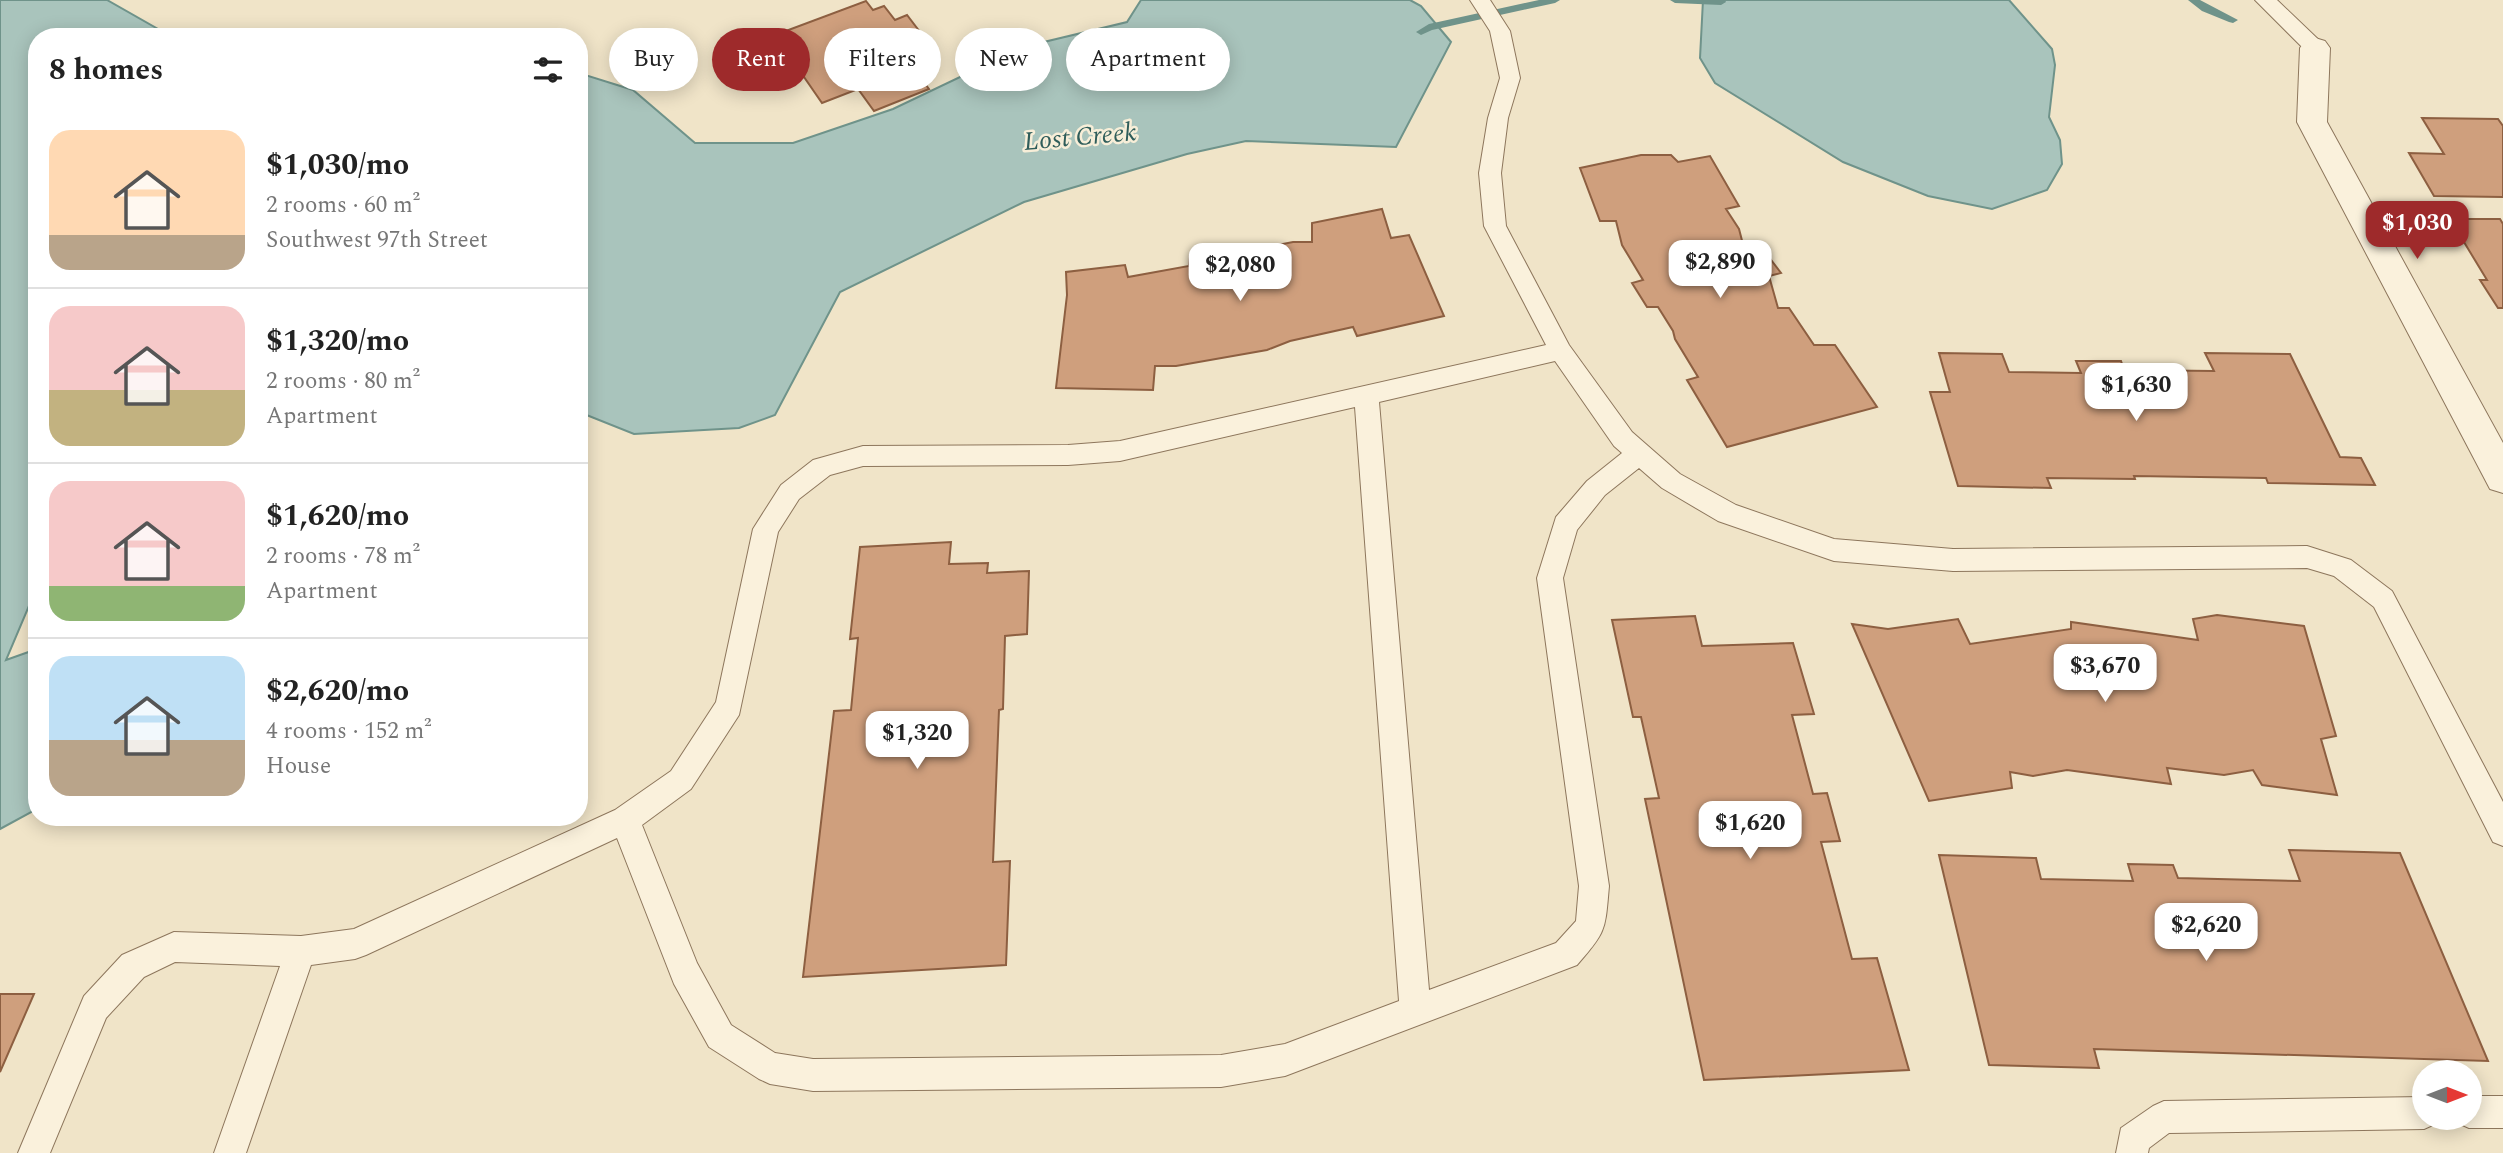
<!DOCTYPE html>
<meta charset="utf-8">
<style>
:root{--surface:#fff;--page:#f6f6f6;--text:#222;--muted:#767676;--line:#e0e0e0;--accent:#9e2a2b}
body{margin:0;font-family:Spectral,serif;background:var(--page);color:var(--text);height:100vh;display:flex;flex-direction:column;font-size:26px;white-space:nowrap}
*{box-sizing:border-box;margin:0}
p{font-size:23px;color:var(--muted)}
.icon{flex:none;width:38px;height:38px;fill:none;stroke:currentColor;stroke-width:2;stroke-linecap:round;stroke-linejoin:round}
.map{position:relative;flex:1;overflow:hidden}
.drawer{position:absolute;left:28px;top:28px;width:560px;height:798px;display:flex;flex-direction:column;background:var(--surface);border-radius:28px;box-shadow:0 4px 18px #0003}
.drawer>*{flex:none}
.top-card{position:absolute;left:609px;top:28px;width:665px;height:63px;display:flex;gap:14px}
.needle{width:46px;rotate:90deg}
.buttons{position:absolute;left:2412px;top:1060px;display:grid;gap:14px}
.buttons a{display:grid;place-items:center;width:70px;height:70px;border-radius:50%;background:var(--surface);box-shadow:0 4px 18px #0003;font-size:35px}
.price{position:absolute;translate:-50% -60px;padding:0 16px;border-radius:14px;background:#fff;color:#222;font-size:23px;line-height:46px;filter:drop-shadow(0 2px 4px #0008)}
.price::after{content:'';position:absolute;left:50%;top:42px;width:21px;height:16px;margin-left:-10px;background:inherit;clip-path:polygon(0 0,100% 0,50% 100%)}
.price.current{background:var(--accent);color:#fff}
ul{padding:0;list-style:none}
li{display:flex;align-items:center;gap:21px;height:175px;padding:0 21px}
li+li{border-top:2px solid var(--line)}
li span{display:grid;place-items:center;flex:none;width:196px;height:140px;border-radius:21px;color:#555}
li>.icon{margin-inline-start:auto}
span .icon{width:84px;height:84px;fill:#fffc;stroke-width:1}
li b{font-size:30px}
h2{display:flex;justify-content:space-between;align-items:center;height:84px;padding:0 21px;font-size:30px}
.chip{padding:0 24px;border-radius:32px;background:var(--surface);box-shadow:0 4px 18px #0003;font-size:24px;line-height:63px}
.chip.current{background:var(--accent);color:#fff}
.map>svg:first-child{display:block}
.water{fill:#a9c4bc;stroke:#6f938a;stroke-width:2}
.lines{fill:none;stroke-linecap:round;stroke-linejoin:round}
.stream{fill:#6f938a;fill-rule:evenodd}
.building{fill:#cf9f7d;stroke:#8d5f41;stroke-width:2}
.service-casing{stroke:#8d765c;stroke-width:2}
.minor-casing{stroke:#8d765c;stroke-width:2}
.service{fill:#faf1dc;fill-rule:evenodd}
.minor{fill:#faf1dc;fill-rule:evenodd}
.labels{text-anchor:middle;stroke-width:5;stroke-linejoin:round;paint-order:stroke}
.water-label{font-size:26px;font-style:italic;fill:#2f5d5a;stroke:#f7eed8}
</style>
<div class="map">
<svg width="2503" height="1153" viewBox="0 0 2503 1153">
<rect width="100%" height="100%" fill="#f0e4c8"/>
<!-- water -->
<path class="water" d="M0,0H107L172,37H37V587L6,660L37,649V809L0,829Z
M1141,0H1410L1421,6L1451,42L1396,147L1246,141L1187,154L1024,202L840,292L775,415L739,428L634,434L579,412V73L633,90L695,143H793L893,109L1023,47L1127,22Z
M1703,0H2009L2052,49L2055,65L2049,117L2060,140L2062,164L2047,190L1992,209L1928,196L1843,162L1715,83L1700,58Z"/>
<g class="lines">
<!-- stream -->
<path class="stream" d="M1539,0H1560L1555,3L1432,30L1421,35L1416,32L1429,24Z
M1670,0H1725L1726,2L1721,5L1675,3Z
M2188,0H2200L2238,20L2233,23L2229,22L2202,11Z"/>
</g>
<!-- building -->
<path class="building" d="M866,1L873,10L884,6L895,20L907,15L920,32L894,42L929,89L874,111L858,89L822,103L775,35Z
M2422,118L2498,119L2503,126V197L2434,196L2409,153L2444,154Z
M1641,155H1671L1678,162L1710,156L1739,206L1726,209L1739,229L1746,256H1768L1781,273L1769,276L1778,308H1789L1814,345H1835L1877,407L1727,447L1687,380L1698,377L1675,339L1673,331L1658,307H1647L1632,283L1643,280L1622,245L1616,221H1600L1580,168Z
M1382,209L1391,238L1409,235L1444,316L1357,336L1353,327L1290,341L1267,350L1176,366H1155L1153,390L1056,388L1067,295L1066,272L1125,265L1128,277L1189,266L1190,254L1225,247L1228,255L1293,242H1312V223Z
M2450,219H2500L2503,224V308H2498L2480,280H2487Z
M1939,353L2002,354L2009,372L2081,373L2076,361H2121L2124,370L2214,371L2205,353L2290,354L2340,457L2361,458L2375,485L2268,483L2266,478L2134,476L2135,479L2047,478L2051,488L1958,486L1930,392H1950Z
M951,542L949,564L988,563L987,573L1029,571L1027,634L1005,636L1003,709L999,710L993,862L1010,861L1006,965L803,977L834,711L851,710L858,638L850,639L860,547Z
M2217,615L2304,626L2336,736L2321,739L2337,795L2262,785L2253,770L2224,775L2167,768L2171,784L2067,770L2033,776L2010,772L2012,788L1929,801L1852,624L1888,629L1958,619L1970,644L2071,629V622L2198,640L2193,619Z
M1695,616L1702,646L1793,643L1814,714L1792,715L1813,794L1827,793L1840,841L1821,842L1852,959L1877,958L1909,1070L1704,1080L1645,799L1659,798L1641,717H1633L1612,620Z
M2289,850L2400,853L2488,1061L2094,1049L2099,1068L1989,1065L1939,855L2036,858L2041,879L2133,881L2128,864L2173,865L2178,878L2300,881Z
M0,994H34L0,1072Z"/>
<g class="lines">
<!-- service casing -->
<g class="service-casing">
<path id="service" d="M1470,0H1490L1510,31L1520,78L1508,118L1501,173L1506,226L1569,345L1632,432L1680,474L1736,505L1834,539L1953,549L2307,546L2351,560L2392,591L2503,802V846L2493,842L2374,607L2334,576L2307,568L1953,571L1834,561L1718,521L1662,488L1639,468L1605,495L1577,530L1563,578L1609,886C1605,930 1607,931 1577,965L1285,1076L1221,1087L813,1091L770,1084L759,1079L709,1047L674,984L617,838L366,955L355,959L311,965L246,1153H214L280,966L175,962L144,977L106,1018L50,1153H18L84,996L122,955L174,932L301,936L354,929L615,810L671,771L716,702L753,529L781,485L813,460L863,446L1068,445L1120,441L1546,345L1484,226L1479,173L1488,118L1500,78L1490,31ZM1555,361L1614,446L1622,453L1587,481L1556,517L1537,578L1579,886L1576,921L1556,943L1429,990L1379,402ZM1355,407L1399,1001L1285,1044L1221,1055L813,1059L775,1053L731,1025L697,963L642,825L691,789L739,715L778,532L799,499L830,475L863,466L1068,465L1120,461Z
M2255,0H2277L2322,43L2325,48L2322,53H2308Z
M2469,1096H2503V1128H2469L2458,1123L2455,1118H2469Z
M2424,1097V1118H2438L2435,1124L2424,1129L2169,1133L2149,1148L2148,1153H2116L2121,1128L2153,1106L2164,1101Z"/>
</g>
<!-- minor casing -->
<g class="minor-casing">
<path id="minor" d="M2315,38L2325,41L2330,48L2327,122L2503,443V493L2490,489L2297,122L2300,48L2305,41Z"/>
</g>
<!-- service -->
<use href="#service" class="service"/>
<!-- minor -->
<use href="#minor" class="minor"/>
</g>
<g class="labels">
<!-- water labels -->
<g class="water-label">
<text transform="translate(1080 136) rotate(-5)" y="9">Lost Creek</text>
</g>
</g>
</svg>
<div class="buttons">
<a><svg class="needle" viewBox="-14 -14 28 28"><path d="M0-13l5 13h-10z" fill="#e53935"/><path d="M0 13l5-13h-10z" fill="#767676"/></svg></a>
</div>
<b class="price current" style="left:2417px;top:261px">$1,030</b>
<b class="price" style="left:1720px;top:300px">$2,890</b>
<b class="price" style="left:1240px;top:303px">$2,080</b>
<b class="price" style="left:2136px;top:423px">$1,630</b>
<b class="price" style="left:2105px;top:704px">$3,670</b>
<b class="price" style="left:917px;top:771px">$1,320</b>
<b class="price" style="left:1750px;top:861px">$1,620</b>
<b class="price" style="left:2206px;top:963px">$2,620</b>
<div class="top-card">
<a class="chip">Buy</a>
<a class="chip current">Rent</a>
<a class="chip">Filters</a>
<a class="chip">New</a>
<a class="chip">Apartment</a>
</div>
<section class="drawer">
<h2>8 homes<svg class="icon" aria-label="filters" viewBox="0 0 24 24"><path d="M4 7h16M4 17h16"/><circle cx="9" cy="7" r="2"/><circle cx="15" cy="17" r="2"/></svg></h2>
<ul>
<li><span style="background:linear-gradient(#ffd9b3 75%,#b9a48a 0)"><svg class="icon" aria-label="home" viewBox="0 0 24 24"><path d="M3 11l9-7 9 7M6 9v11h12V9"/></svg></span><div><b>$1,030/mo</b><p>2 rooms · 60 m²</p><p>Southwest 97th Street</p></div></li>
<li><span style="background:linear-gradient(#f6c9c9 60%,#c2b280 0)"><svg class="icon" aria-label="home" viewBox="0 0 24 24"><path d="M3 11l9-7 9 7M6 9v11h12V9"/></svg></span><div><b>$1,320/mo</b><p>2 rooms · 80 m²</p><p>Apartment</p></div></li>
<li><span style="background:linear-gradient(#f6c9c9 75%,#8fb573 0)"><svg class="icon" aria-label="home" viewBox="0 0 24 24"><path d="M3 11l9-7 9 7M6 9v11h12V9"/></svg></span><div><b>$1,620/mo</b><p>2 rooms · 78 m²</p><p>Apartment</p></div></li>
<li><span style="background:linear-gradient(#bfe0f5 60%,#b9a48a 0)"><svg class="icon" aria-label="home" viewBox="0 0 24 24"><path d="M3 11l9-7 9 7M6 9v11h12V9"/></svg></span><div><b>$2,620/mo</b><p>4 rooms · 152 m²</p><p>House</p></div></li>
</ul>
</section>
</div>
